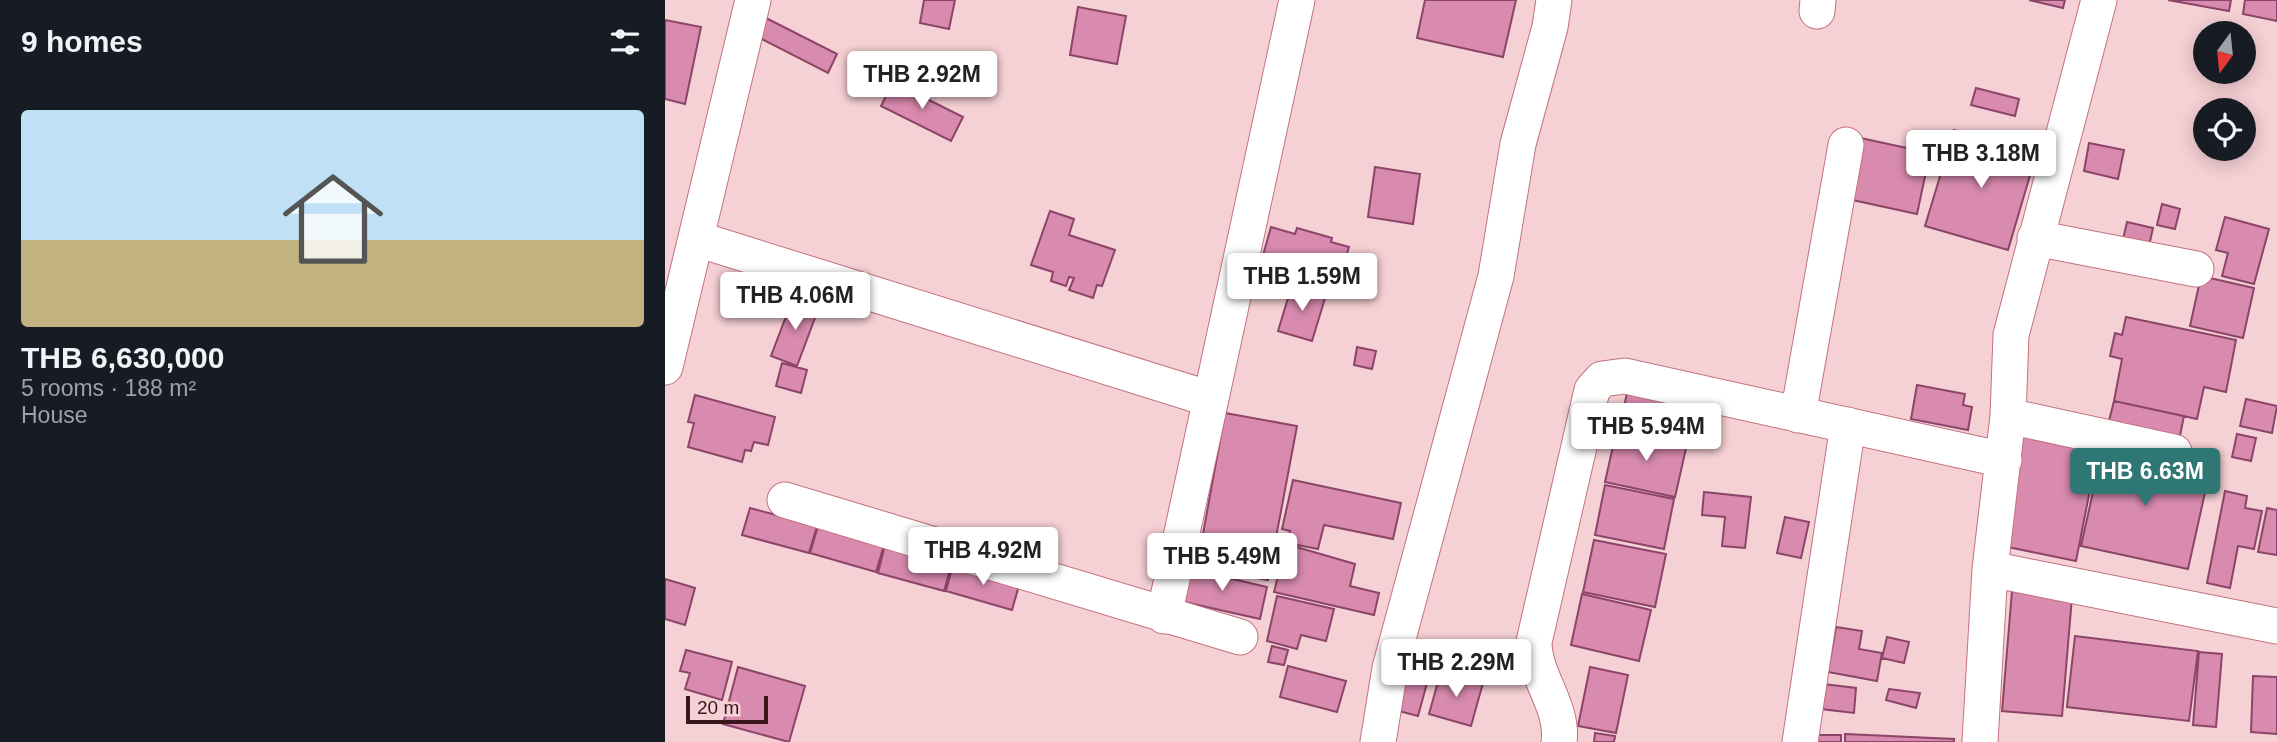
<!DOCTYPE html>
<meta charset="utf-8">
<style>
:root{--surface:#171b24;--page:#20242c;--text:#f1f3f6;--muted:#9ea1a6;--accent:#2e7774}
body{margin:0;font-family:Arial,sans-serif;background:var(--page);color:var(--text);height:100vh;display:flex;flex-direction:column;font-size:26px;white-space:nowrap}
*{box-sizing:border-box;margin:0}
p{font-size:23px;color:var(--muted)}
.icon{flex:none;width:38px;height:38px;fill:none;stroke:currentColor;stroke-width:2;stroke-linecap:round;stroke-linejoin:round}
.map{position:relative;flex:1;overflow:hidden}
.side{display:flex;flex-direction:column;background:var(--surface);width:665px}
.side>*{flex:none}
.needle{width:46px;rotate:195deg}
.tools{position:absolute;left:1528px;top:21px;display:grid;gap:14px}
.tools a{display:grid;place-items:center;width:63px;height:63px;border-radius:50%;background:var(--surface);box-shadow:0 4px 18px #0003;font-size:35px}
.scale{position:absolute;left:21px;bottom:18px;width:82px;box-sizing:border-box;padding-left:7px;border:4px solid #37161c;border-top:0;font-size:19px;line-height:24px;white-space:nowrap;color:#37161c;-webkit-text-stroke:5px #f5d0d4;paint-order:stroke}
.price{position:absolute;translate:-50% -60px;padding:0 16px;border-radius:7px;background:#fff;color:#222;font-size:23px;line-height:46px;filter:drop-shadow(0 2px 4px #0008)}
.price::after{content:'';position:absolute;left:50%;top:42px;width:21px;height:16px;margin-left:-10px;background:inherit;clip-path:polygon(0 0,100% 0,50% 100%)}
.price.current{background:var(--accent);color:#fff}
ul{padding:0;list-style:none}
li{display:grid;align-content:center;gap:14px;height:371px;padding:0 21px}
li span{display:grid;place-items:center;height:217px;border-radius:7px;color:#555}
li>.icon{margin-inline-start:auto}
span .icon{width:126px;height:126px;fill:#fffc;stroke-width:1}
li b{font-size:30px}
h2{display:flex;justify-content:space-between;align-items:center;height:84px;padding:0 21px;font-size:30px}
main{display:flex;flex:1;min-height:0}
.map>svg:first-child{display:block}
.building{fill:#d98baf;stroke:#8b4568;stroke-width:2}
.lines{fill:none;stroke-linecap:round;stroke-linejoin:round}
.minor-casing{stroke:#c4727e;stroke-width:37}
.minor{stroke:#fff;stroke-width:35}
</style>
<main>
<section class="side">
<h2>9 homes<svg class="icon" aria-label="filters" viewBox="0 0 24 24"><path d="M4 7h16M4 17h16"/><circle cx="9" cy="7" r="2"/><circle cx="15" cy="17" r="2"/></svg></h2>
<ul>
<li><span style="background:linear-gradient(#bfe0f5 60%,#c2b280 0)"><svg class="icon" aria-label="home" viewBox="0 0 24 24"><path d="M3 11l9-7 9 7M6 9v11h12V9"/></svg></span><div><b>THB 6,630,000</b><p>5 rooms · 188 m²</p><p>House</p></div></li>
</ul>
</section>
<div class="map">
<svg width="1612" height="742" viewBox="0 0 1612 742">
<rect width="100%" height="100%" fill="#f5d0d4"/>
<!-- building -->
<path class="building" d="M259,0H290L284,29L255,23Z
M760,0H851L838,57L752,38Z
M1364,0H1400L1398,8Z
M1503,0H1566L1564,11Z
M1580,0H1612V21L1578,14Z
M413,7L461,16L452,64L405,55Z
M101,18L172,54L163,73L91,36Z
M0,20L36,27L20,104L0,99Z
M228,82L298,117L286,141L216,106Z
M1311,88L1354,99L1350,116L1306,105Z
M1289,130L1371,155L1343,250L1260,226Z
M1191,137L1265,153L1252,214L1178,198Z
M1424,143L1459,150L1453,179L1419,171Z
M710,167L755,174L748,224L703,217Z
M1497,204L1515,209L1510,229L1492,225Z
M385,211L409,219L404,235L450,250L437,286L432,285L428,298L404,290L409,278L404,277L401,286L386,281L388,272L366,265Z
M1560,217L1604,229L1589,284L1557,276L1563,253L1551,250Z
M1462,222L1488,228L1483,250L1457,244Z
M606,227L630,234L632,228L667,238L666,242L684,247L674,281L597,259Z
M1536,276L1589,288L1578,338L1525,326Z
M627,285L661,295L647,341L613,331Z
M128,298L154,307L132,366L106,356Z
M1461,317L1571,340L1561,392L1539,387L1532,419L1449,401L1457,359L1445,356L1450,333L1457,335Z
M692,347L711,351L707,369L689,365Z
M117,363L142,370L136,393L111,386Z
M1252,385L1300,394L1298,405L1307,407L1303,430L1246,419Z
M962,393L1029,407L1022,439L955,425Z
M30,395L110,417L103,445L89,442L86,451L80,450L77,462L23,447L29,423L23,422Z
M1581,399L1612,406L1607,433L1575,426Z
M1449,401L1519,416L1514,440L1443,425Z
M560,413L632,426L603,580L532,567Z
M952,428L1022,444L1010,497L940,482Z
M1356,428L1434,444L1411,561L1333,545Z
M1572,434L1591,438L1586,461L1567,457Z
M1438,447L1545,470L1523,569L1416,546Z
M628,480L736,503L728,539L659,525L653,549L622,543L625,531L617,529Z
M940,485L1009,499L999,549L930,535Z
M1560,491L1582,496L1580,508L1597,511L1589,549L1573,546L1565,588L1542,583Z
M1039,492L1086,497L1080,548L1057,546L1060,517L1037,515Z
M85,508L152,526L144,553L77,535Z
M1602,508L1612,510V555L1593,552Z
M1120,517L1144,522L1136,558L1112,553Z
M153,526L219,545L211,572L145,553Z
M929,540L1001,554L990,607L918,592Z
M621,544L690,564L685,586L714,593L709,615L609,592Z
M220,545L287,563L279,591L213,573Z
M288,564L355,582L347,610L281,591Z
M516,567L602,587L595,619L515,601Z
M0,579L30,588L20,625L0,619Z
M1347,591L1407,597L1397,716L1337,711Z
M917,594L986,610L974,661L906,645Z
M612,596L669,609L661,641L636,635L632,649L602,641Z
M1171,627L1197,631L1194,649L1217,653L1212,681L1163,672Z
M1410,636L1533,651L1524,721L1402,707Z
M1222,637L1244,642L1239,663L1217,658Z
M607,646L623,650L619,665L603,662Z
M21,650L67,662L57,700L20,689L25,673L15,671Z
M1534,652L1557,654L1551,727L1528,725Z
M623,666L681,681L672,712L615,697Z
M73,667L140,686L124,742L58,724Z
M925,667L963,675L951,733L913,726Z
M776,671L818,683L806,726L764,714Z
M1588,676L1612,677V734L1586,732Z
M738,677L762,683L753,716L730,710Z
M1158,684L1191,688L1189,713L1156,709Z
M1224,689L1255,693L1251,708L1221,700Z
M930,733L950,736L949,742H929Z
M1180,734L1289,739V742H1180Z
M1152,735H1176V742H1152Z"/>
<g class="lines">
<!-- minor casing -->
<g class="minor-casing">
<path id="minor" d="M1152,11L1153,0
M1370,238L1531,269
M32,239L545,399
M0,367L88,0
M1133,415L1181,145
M1343,416L1509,452
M120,500L575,637
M1325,569L1612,626
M499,616L632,0
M713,742L725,668L831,276L853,144L885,27L889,0
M894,742C899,707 869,677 869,642L927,390L937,379L960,376L1339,460
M1135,742L1183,425
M1315,742L1325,569L1343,416L1346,335L1434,0"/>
</g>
<!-- minor -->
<use href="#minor" class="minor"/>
</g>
</svg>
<div class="tools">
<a><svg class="needle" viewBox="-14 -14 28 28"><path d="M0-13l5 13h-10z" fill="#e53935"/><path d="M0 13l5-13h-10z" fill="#9ea1a6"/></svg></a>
<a><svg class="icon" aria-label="locate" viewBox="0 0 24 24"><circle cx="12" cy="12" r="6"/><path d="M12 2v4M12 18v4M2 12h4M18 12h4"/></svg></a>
</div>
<div class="scale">20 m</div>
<b class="price" style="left:257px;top:111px">THB 2.92M</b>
<b class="price" style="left:1316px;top:190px">THB 3.18M</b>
<b class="price" style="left:637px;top:313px">THB 1.59M</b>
<b class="price" style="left:130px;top:332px">THB 4.06M</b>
<b class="price" style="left:981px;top:463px">THB 5.94M</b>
<b class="price current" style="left:1480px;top:508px">THB 6.63M</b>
<b class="price" style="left:318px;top:587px">THB 4.92M</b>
<b class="price" style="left:557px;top:593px">THB 5.49M</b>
<b class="price" style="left:791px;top:699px">THB 2.29M</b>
</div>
</main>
